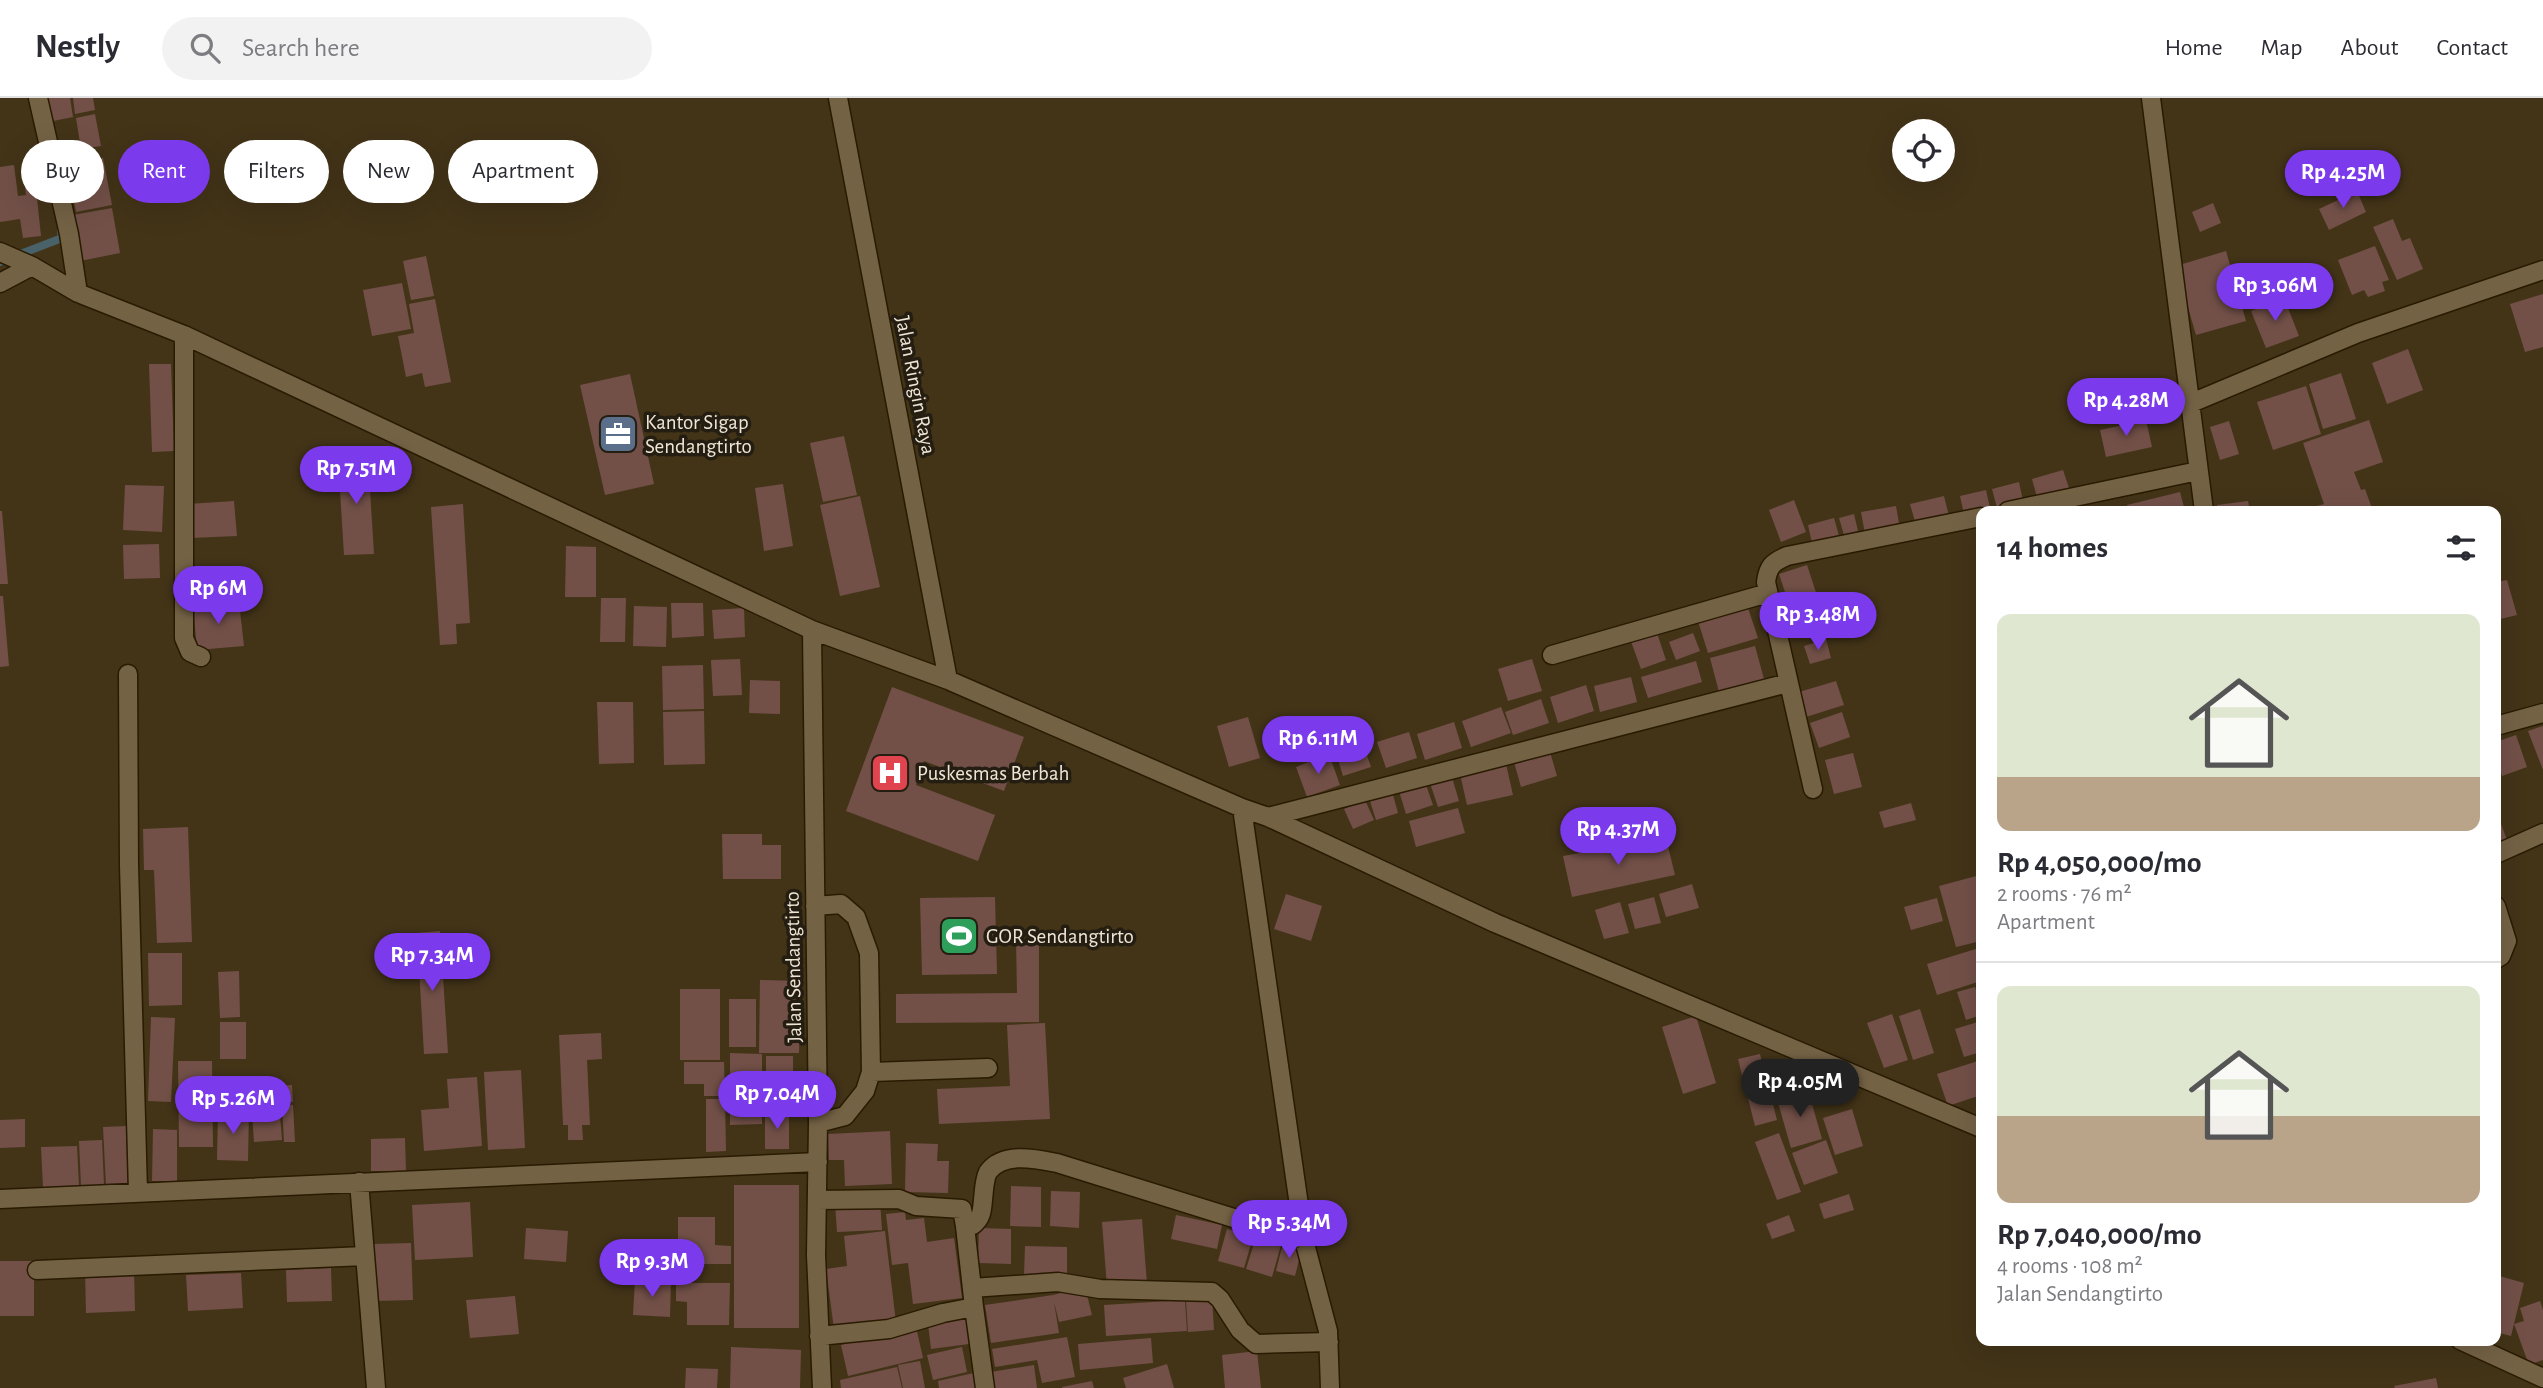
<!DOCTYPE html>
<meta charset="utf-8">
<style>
:root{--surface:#fff;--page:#f2f2f3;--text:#2b2b33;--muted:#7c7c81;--line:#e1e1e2;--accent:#7c3aed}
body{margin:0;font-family:"Alegreya Sans",sans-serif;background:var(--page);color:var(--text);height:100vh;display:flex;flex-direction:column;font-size:26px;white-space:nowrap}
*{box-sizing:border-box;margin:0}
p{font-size:23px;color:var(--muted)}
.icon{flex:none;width:38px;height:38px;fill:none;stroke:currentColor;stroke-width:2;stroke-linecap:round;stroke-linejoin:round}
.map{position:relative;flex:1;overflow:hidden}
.panel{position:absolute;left:1976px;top:408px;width:525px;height:840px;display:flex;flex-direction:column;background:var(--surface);border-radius:14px;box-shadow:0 7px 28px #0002}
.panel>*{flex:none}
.guide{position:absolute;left:21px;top:42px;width:665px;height:63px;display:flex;gap:14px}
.controls{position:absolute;left:1892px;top:21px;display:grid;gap:14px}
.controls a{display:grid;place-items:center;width:63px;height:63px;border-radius:50%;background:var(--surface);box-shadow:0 7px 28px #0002;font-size:35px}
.price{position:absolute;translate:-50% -60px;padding:0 16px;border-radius:24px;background:var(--accent);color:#fff;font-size:23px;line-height:46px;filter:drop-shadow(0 2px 4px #0008)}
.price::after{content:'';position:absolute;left:50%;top:42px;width:21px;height:16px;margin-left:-10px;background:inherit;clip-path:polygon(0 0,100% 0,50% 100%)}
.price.selected{background:#222;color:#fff}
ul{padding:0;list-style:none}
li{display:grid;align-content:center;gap:14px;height:371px;padding:0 21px}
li+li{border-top:2px solid var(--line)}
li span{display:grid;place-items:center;height:217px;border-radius:14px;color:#555}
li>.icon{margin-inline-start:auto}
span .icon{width:126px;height:126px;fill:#fffc;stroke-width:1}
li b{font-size:30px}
h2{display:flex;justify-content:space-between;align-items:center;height:84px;padding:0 21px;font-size:30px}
.pill{padding:0 24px;border-radius:32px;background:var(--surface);box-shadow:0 7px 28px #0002;font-size:24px;line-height:63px}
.pill.selected{background:var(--accent);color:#fff}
header{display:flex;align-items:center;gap:42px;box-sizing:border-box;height:98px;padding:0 35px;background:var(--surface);border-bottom:2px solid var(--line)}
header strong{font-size:33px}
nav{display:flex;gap:38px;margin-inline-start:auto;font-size:24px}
.search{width:490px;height:63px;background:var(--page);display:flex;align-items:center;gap:18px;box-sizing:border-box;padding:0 24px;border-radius:38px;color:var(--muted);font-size:26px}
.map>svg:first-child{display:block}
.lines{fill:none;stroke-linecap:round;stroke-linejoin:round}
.stream{stroke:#496168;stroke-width:8}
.building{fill:#725048}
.minor-casing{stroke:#291b00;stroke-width:21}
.minor{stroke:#746245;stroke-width:18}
.labels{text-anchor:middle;stroke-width:7;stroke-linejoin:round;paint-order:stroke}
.street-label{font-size:21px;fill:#efe5d5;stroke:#241d11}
.poi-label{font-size:21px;fill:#efe5d5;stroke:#241d11;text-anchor:start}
</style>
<header>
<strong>Nestly</strong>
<div class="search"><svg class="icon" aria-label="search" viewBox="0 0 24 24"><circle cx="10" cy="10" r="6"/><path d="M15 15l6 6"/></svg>Search here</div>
<nav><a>Home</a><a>Map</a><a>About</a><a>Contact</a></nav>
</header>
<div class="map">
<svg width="2543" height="1290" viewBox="0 0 2543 1290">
<rect width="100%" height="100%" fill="#433418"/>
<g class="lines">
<!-- stream -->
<path class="stream" d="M0,164L62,140L61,133"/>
</g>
<!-- building -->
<path class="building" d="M43,0H70L73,19L48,24Z
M73,0H93L95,12L75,16Z
M95,16L101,48L81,51L76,20Z
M103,60L112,107L76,114L70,82L84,80L81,64Z
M14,67L18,98L26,97L23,73L34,72L41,138L23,140L20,121L0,124V69Z
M2357,93L2366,114L2329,132L2319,111Z
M2213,105L2221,125L2200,134L2192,114Z
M112,110L120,155L75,164L67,118Z
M2393,121L2402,143L2410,140L2423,171L2397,182L2373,129Z
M2375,148L2389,182L2382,184L2385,193L2368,199L2364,192L2352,197L2338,162Z
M2226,153L2246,223L2196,237L2176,168Z
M426,158L434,198L411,202L403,163Z
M402,185L411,231L372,238L363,192Z
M2543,196V249L2525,254L2510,206Z
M2284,200L2299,238L2266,250L2251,213Z
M435,201L451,284L425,289L422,275L406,279L398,238L414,235L409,206Z
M2408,251L2423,292L2387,306L2372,265Z
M149,266H171L174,353L152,354Z
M2341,275L2356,321L2323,331L2309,286Z
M630,276L654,386L605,397L580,287Z
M2306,288L2321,336L2273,352L2257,304Z
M2146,322L2152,349L2106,359L2100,332Z
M2369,322L2383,364L2354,374L2361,392L2365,391L2373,413H2315L2313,409L2324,406L2303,345Z
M2229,323L2239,356L2220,362L2210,329Z
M844,338L857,397L823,404L810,345Z
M368,360L374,456L344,457L338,361Z
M2063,372L2070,393L2038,403L2032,381Z
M2019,384L2023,403L1997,410L1992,391Z
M783,386L793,448L764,453L755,390Z
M125,387L164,388L162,434L123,432Z
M1986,392L1990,410L1964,416L1960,398Z
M2180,394L2185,413H2129L2127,407Z
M860,398L880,489L840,498L820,407Z
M1944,398L1949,418L1916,427L1910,406Z
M1794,402L1806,434L1781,444L1769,412Z
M234,403L237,438L190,440L188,406Z
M2248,403L2250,413H2218L2217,407Z
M463,406L470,525L456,526L457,546L440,547L431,409Z
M1896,408L1900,431L1865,436L1861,414Z
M0,413H2L8,486H0Z
M1854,416L1858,433L1844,437L1839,420Z
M1834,420L1839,438L1812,445L1808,427Z
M159,446L160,480L124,481L123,447Z
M566,448L596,449V499H565Z
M1807,467L1828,531L1800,539L1779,476Z
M2507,482L2517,517L2496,522V484Z
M0,498H3L9,568L0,569Z
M601,500H626L625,544H600Z
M239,504L244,548L197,552L193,508Z
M671,505H703L704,538L672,540Z
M1747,507L1758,540L1708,555L1698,523Z
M634,508L667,509L666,549L633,548Z
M744,510L745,539L714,541L712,512Z
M1655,529L1666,562L1641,571L1629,538Z
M1693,535L1700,553L1676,562L1669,544Z
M1826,541L1831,560L1810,566L1804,548Z
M1755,548L1764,581L1719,594L1710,560Z
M740,561L742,597L713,598L711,562Z
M1532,561L1542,593L1508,603L1498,571Z
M1696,563L1702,584L1648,600L1641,579Z
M703,567L704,611L663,612L662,568Z
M1631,579L1637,604L1600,614L1594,588Z
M750,582L780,583V616L749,615Z
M1836,583L1844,607L1806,619L1799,594Z
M1586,587L1594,613L1558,625L1550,599Z
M892,589L1024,639L1004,693L924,663L916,687L995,717L978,763L846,713Z
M1541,601L1549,625L1513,637L1505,614Z
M597,604H633L634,665L599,666Z
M1501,609L1511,635L1471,649L1462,623Z
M704,613L705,666L664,667L663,614Z
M1842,614L1850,639L1819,650L1810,625Z
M1248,619L1260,660L1229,669L1217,628Z
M1454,624L1462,650L1425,662L1417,636Z
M2543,628V672L2528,633Z
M1409,634L1417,660L1386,670L1377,644Z
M2516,637L2527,669L2502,678L2496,660V644Z
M1363,646L1371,669L1343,678L1336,655Z
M1550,654L1557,678L1521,689L1514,664Z
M1853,655L1862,689L1834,696L1825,662Z
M1329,656L1340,687L1307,699L1296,669Z
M1506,666L1513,697L1467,707L1460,676Z
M1451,676L1459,703L1438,709L1429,682Z
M1425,684L1433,707L1406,716L1399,693Z
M1392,693L1398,715L1376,722L1369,700Z
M1365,702L1374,722L1353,731L1344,711Z
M1911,705L1916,722L1884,730L1879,714Z
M1458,710L1465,735L1416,749L1409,723Z
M2496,712L2508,745L2496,749Z
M188,729L192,844L157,845L154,772H144L143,731Z
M722,736H762V747H781V781H723Z
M1666,740L1675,777L1572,799L1563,758Z
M1980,777L1981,843L1956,849L1939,788Z
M1692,786L1699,810L1666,819L1659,796Z
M1286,796L1322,808L1311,843L1274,831Z
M995,799L997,876L922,877L920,800Z
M1654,799L1661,825L1635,831L1628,806Z
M1937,800L1943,823L1911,832L1904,809Z
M1620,804L1629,835L1604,841L1595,812Z
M440,833L448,955L424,956L417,835Z
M1016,841H1039V924L896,925V896L1017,895Z
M1979,850L1981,883L1937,897L1927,866Z
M148,855H182V907L149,908Z
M239,873L240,919L220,920L218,874Z
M760,882L801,883L799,955H759Z
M1975,889L1981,908V917L1966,922L1957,894Z
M680,891H720V962H680Z
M729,901H756V949H729Z
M1920,911L1934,955L1913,962L1899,918Z
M1892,916L1908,962L1884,970L1867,925Z
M1696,918L1716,985L1683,996L1662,929Z
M151,919L175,920L171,1004L148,1003Z
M1981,923V954L1964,959L1955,931Z
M220,924H246V961H220Z
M1045,925L1050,1021L939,1026L937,991L1010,988L1007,927Z
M601,935L602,961L587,962L590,1027H582L583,1042H568V1027H563L559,937Z
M730,955L762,956V1026L730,1027Z
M1760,956L1777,1022L1755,1028L1738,961Z
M766,958H793V1012H766Z
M1981,962V997L1948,1008L1937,976Z
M178,963H212L213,1049H179Z
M684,964H724L725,998H704V986H684Z
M521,972L525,1050L488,1052L484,974Z
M477,979L482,1048L424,1053L421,1012L449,1010L447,981Z
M1828,980L1836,1002L1823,1007L1815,985Z
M292,987L293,1004L279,1005L282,1042L254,1044L250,989Z
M217,990H246L247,1012H217Z
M1808,992L1822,1041L1791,1050L1777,1001Z
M706,1001H725L726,1053L706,1054Z
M282,1007H293L295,1044H284Z
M1852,1011L1863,1048L1835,1057L1823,1020Z
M218,1013L249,1015L248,1063L217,1062Z
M765,1015H789V1051H765Z
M25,1021V1049L0,1050V1022Z
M126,1028L128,1087L106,1088L103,1029Z
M153,1031L177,1032V1083H152Z
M890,1033L892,1086L845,1088L844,1062H829L828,1036Z
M1779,1035L1801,1094L1777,1102L1755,1044Z
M405,1040L406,1073H371V1041Z
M102,1042L104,1087L81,1088L79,1043Z
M1826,1042L1838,1075L1804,1087L1792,1055Z
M906,1045L938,1046L937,1063H949L948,1095L905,1094Z
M77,1048L79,1088L43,1089L41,1049Z
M734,1087H799V1230H734Z
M1011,1088L1041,1089V1129L1010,1128Z
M1051,1093L1080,1094L1079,1130L1050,1128Z
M1849,1096L1854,1112L1824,1121L1819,1106Z
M880,1103L882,1132L837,1134L835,1105Z
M470,1104L473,1159L415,1162L412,1107Z
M905,1114L906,1122L924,1120L927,1144L954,1140L962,1200L913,1206L908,1165L892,1167L886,1116Z
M1176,1117L1222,1127L1217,1151L1171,1141Z
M1789,1117L1795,1133L1772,1141L1766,1126Z
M678,1119H715V1147L731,1148V1166H678Z
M1142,1121L1147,1186L1107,1189L1102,1124Z
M526,1130L568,1133L566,1164L524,1161Z
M979,1130L1011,1131V1166L978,1165Z
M1227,1131L1253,1139L1244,1170L1218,1163Z
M885,1133L896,1224L834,1231L826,1171L847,1168L844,1138Z
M1256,1139L1281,1147L1272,1179L1246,1171Z
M411,1145L413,1202L375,1203L374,1146Z
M1283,1145L1302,1150L1295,1178L1276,1173Z
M1025,1148L1067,1149V1179L1024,1178Z
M0,1163H34V1218H0Z
M331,1170L332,1203L287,1204L286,1172Z
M134,1172L135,1213L86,1215L85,1173Z
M241,1175L243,1210L188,1213L186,1177Z
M2496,1177L2524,1185L2511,1238L2496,1234Z
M635,1182L671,1184L670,1219L633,1217Z
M676,1185H730L729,1227H687V1204L676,1203Z
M1085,1189L1092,1217L1059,1224L1054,1204L1059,1235L991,1245L985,1207L1053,1197Z
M515,1198L519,1236L470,1240L466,1202Z
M1212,1200L1214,1232L1188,1234L1186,1202Z
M1185,1202L1187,1233L1106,1238L1104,1207Z
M2540,1203L2543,1212V1262L2529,1267L2514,1226L2524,1223L2520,1210Z
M966,1221L969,1246L931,1251L928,1226Z
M916,1229L923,1260L848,1278L841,1247Z
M1067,1239L1075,1279L1042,1285L1037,1262L995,1269L992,1251Z
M1151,1240L1153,1265L1080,1272L1078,1246Z
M731,1249L801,1252L800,1290H730Z
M962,1249L967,1274L933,1282L927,1257Z
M1257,1253L1261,1290H1225L1222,1257Z
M920,1263L925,1290H903L898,1267Z
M1167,1266L1174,1290H1126L1123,1280Z
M1034,1267L1037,1290H994L991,1274Z
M897,1269L902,1290H841L840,1282Z
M686,1270L718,1271L717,1290H685Z
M978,1274L982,1290H939L938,1283Z
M2436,1280L2438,1290H2395L2394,1288Z
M1092,1283L1094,1290H1062V1289Z"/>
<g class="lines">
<!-- minor casing -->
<g class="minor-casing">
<path id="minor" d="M38,0L69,136L78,195
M838,0L948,582
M2151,0L2204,413
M0,154L32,168L78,195L184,237L812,532L948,582L1242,710L1268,719L1495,825L1981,1030
M0,185L32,168
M184,237V540L190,554L201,559
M2189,306L2358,235L2543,172
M2008,413L2198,373
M812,532L818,1025L816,1157L822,1290
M1552,557L1768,495
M128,576L129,767L138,1094
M2496,628L2543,615
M1813,691L1766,484C1768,468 1773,464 1787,458L1981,419
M1242,710L1304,1142L1328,1233L1330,1290
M1268,719L1788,585
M2496,756L2543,735
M815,808L841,806L856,819L869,855L871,974L865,993L845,1018L818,1025
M2496,808L2507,843L2501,858L2496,861
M871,974L988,970
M359,1084L376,1290
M0,1101L818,1064
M817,1102L899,1101L916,1108L962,1111L965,1128L974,1209
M965,1128L973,1127C982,1120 982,1112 983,1102C984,1093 984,1082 988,1074C1003,1053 1037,1061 1057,1065L1304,1142
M37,1172L365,1158
M972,1190L1058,1184L1100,1191L1212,1194L1220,1201L1240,1232L1256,1246L1329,1244
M819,1238L889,1231L943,1215L974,1209L985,1290
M2460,1242L2543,1280"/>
</g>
<!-- minor -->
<use href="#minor" class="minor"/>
</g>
<!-- icons -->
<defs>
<g id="office-square" transform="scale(2.0125)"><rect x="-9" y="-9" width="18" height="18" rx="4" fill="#5c6f8a" stroke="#241d11"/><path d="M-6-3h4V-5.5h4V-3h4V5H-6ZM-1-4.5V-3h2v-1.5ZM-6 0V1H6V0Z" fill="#fff"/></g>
<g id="hospital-square" transform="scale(2.0125)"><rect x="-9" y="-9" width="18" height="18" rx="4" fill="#e0444e" stroke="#241d11"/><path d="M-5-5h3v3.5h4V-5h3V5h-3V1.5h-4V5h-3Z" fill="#fff"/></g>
<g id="stadium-square" transform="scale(2.0125)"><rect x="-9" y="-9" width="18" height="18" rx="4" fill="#2e9e5b" stroke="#241d11"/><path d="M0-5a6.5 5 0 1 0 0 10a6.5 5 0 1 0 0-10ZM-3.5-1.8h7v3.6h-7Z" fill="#fff"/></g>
</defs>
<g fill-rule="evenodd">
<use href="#office-square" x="618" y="336"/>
<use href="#hospital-square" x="890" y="675"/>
<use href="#stadium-square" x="959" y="838"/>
</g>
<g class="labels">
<!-- street labels -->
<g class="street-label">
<text transform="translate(916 287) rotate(79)" y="7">Jalan Ringin Raya</text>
<text transform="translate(793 869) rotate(-91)" y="7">Jalan Sendangtirto</text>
</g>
<!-- poi labels -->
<g class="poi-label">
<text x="645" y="331">Kantor Sigap<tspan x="645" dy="24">Sendangtirto</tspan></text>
<text x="917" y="682">Puskesmas Berbah</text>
<text x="986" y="845">GOR Sendangtirto</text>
</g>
</g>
</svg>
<div class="controls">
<a><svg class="icon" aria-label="locate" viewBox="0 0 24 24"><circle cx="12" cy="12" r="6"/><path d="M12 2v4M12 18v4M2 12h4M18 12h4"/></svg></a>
</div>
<b class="price" style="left:2343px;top:112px">Rp 4.25M</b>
<b class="price" style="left:2275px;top:225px">Rp 3.06M</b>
<b class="price" style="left:2126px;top:340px">Rp 4.28M</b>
<b class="price" style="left:356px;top:408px">Rp 7.51M</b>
<b class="price" style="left:218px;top:528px">Rp 6M</b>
<b class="price" style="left:1818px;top:554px">Rp 3.48M</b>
<b class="price" style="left:1318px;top:678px">Rp 6.11M</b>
<b class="price" style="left:1618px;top:769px">Rp 4.37M</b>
<b class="price" style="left:432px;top:895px">Rp 7.34M</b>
<b class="price selected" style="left:1800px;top:1021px">Rp 4.05M</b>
<b class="price" style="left:777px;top:1033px">Rp 7.04M</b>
<b class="price" style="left:233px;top:1038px">Rp 5.26M</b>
<b class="price" style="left:1289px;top:1162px">Rp 5.34M</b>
<b class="price" style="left:652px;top:1201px">Rp 9.3M</b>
<div class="guide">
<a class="pill">Buy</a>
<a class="pill selected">Rent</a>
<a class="pill">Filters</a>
<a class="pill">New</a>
<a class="pill">Apartment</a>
</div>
<section class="panel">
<h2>14 homes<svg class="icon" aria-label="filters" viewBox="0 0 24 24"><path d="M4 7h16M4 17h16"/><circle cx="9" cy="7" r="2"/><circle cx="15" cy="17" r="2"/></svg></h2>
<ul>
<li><span style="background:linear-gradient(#dfe7d0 75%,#b9a48a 0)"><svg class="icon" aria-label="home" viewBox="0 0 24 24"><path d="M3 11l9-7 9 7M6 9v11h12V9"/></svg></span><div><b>Rp 4,050,000/mo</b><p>2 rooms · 76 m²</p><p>Apartment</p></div></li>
<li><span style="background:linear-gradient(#dfe7d0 60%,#b9a48a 0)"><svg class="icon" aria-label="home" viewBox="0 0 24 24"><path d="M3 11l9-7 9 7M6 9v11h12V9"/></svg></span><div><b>Rp 7,040,000/mo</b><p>4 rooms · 108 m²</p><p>Jalan Sendangtirto</p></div></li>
</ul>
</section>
</div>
